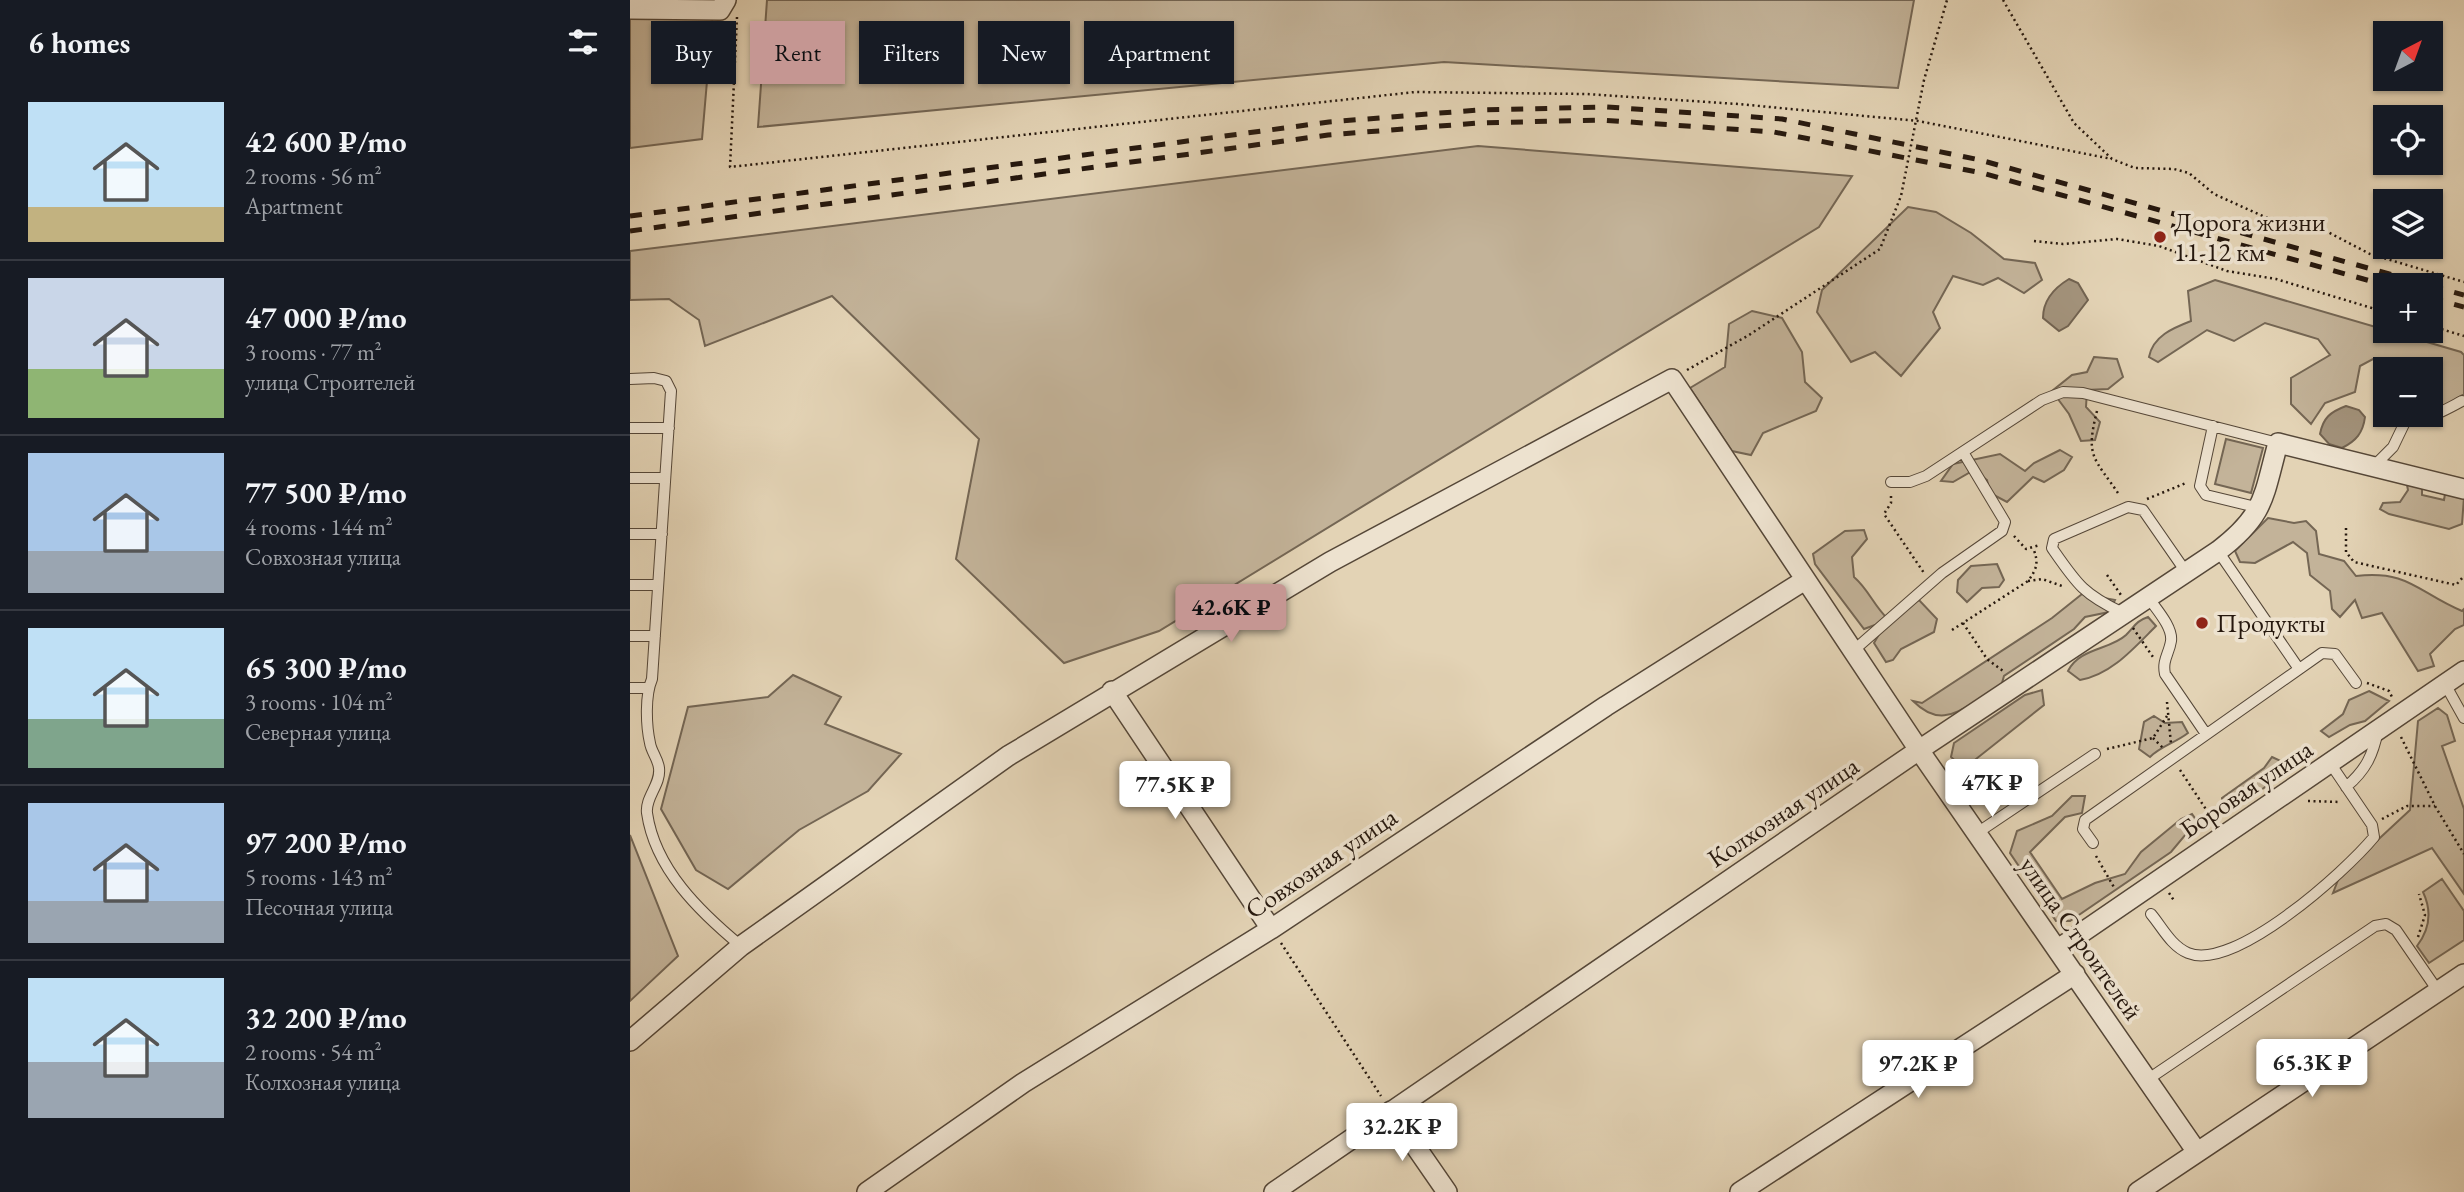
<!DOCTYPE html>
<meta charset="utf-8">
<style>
:root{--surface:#171b24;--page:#20242c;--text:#f1f3f6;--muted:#9ea1a6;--line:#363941;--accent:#c59692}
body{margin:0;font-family:"EB Garamond",serif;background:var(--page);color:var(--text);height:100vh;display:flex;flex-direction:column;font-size:26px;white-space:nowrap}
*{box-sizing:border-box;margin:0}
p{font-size:23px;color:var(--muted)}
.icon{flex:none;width:38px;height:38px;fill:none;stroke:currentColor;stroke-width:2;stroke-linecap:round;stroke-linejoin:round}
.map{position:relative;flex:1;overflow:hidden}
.sheet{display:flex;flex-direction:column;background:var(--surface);width:630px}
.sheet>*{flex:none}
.hud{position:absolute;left:21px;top:21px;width:665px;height:63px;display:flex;gap:14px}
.needle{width:46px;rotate:41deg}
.buttons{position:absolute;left:1743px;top:21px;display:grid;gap:14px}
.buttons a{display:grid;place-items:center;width:70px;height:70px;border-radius:0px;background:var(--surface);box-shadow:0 2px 5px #0004;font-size:35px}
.price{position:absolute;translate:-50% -60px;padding:0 16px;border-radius:7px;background:#fff;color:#222;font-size:23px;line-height:46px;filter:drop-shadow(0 2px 4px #0008)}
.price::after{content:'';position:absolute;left:50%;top:42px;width:21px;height:16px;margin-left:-10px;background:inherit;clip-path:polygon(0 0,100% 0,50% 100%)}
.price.on{background:var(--accent);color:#111}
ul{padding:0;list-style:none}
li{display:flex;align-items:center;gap:21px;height:175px;padding:0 28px}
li+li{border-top:2px solid var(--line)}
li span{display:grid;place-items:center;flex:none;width:196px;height:140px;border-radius:0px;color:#555}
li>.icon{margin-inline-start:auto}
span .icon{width:84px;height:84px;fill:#fffc;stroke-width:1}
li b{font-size:30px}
h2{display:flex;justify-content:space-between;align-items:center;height:84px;padding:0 28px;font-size:30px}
.chip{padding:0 24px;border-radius:0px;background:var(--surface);box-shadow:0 2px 5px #0004;font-size:24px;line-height:63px}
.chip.on{background:var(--accent);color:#111}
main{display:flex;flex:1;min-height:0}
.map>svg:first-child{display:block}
.green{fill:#c3b399;stroke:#746654;stroke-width:2}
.water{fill:#a3937c;stroke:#716250;stroke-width:2}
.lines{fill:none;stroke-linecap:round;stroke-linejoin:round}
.service-casing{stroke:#554738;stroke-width:12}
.minor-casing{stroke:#554738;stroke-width:22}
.path{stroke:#26180e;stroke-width:2.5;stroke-dasharray:2 3.5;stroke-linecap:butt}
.service{stroke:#ede2cf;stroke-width:10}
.minor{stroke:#ede2cf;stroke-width:19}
.rail{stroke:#26180e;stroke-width:5;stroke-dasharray:12 12;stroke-linecap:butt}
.poi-dot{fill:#8f2418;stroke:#ede2cf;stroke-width:2.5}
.labels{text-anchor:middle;stroke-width:7;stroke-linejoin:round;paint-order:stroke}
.poi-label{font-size:26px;fill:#26180e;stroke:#ede2cf;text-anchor:start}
.street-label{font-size:26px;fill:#26180e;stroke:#ede2cf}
</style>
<main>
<section class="sheet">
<h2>6 homes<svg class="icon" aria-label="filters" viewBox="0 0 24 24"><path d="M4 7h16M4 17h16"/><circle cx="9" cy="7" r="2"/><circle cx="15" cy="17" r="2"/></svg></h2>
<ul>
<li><span style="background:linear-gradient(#bfe0f5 75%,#c2b280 0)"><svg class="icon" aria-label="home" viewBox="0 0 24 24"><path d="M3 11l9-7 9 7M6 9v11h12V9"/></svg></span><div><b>42 600 ₽/mo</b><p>2 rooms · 56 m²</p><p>Apartment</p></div></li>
<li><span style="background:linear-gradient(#c9d6e8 65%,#8fb573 0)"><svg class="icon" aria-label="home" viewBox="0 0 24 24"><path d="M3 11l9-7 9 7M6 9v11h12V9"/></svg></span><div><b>47 000 ₽/mo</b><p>3 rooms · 77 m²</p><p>улица Строителей</p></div></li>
<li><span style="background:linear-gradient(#a9c7e8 70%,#9aa5b1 0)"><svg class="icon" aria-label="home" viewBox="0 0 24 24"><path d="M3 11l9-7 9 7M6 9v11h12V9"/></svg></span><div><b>77 500 ₽/mo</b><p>4 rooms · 144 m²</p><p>Совхозная улица</p></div></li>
<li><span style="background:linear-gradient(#bfe0f5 65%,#7fa58c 0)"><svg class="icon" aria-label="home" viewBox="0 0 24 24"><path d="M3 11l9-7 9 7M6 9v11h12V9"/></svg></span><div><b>65 300 ₽/mo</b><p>3 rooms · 104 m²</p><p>Северная улица</p></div></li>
<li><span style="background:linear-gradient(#a9c7e8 70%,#9aa5b1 0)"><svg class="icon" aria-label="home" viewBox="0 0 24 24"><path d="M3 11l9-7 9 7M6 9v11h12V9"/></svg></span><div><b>97 200 ₽/mo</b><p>5 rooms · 143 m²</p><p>Песочная улица</p></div></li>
<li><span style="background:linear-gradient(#bfe0f5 60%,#9aa5b1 0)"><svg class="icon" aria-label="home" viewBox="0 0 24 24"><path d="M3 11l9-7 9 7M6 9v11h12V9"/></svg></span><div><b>32 200 ₽/mo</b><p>2 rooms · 54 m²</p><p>Колхозная улица</p></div></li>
</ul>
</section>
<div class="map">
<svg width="1834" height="1192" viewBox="0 0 1834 1192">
<rect width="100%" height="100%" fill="#e3d3b5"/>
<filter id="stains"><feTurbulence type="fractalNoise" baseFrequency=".00286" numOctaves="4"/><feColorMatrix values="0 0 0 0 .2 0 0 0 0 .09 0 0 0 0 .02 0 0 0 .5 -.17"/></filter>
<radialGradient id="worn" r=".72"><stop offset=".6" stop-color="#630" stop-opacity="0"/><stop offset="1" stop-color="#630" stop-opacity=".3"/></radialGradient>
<!-- green -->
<path class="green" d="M0,0H84L72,139L0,148Z
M137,0H1284L1268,88L814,62L128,127Z
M848,146L1222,176L1189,227L529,631L434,663L326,559L349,439L202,296L75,346L69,320L39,299L0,300V251Z
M1278,207L1306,212L1341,233L1374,259L1405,263L1412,280L1394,293L1368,278L1353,285L1323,276L1303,312L1310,328L1271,376L1245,352L1221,362L1187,312L1192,290Z
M1585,280L1831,352L1834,355V394L1801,414V369H1755V374L1743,359L1730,366L1725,392L1695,403L1681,424L1661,404V378L1700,355L1688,339L1635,323L1604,341L1577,330L1528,362L1519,357C1523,336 1543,328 1561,321L1558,291Z
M1122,311L1152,318L1172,352L1175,382L1192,398L1186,411L1133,433L1121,455L1102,451L1060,388L1095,367L1099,324Z
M1464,357L1487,359L1493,377L1478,389L1457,390L1456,407L1470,422L1465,440L1451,441L1439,414L1422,391L1442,375L1457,372Z
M1596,439L1633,448L1621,493L1585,484Z
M1430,450L1442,457L1434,470L1414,482L1403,477L1377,502L1360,493L1357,480L1344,470L1323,482L1311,481L1323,464L1370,454L1395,471L1404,463Z
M1776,480L1792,483V495L1814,500L1815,494L1834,497L1832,524L1819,529L1759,514L1750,509L1753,503L1770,502L1778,490Z
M1638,518L1664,523L1676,521L1686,531L1689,554L1714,561L1726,576C1779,570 1787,592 1832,611L1834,609V625L1825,629L1800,654L1804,666L1788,671L1752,613L1732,618L1725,600L1710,617L1702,609L1700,591L1680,575L1677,553L1663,542L1625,563L1610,562L1605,551Z
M1234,530L1237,539L1222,557L1224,577C1239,590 1244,606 1258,619L1289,600L1307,619L1304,632L1271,649L1263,660L1256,662L1244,643L1251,631L1245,625L1234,629L1185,564L1183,554L1215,531Z
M1367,564L1374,580L1369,587L1352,588L1337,602L1327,592L1328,580L1341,566Z
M1452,594L1485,600L1479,612L1455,617L1444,629L1374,676L1370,690C1335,702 1316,734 1283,701L1292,703L1422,618Z
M1518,617L1526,626C1504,648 1481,675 1450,680L1438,671C1449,648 1480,650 1496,635C1505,626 1506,621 1518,617Z
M163,675L211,697L195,724L271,754L238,791L169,830L98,889L66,870L31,809L58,707L138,697Z
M1412,690L1414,705L1341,763L1332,767L1321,757L1324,743L1395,695Z
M1739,691L1759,701L1735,721L1720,725L1699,737L1691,731L1713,714L1719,700Z
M1808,708L1817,715L1825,741L1812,746L1834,809V894L1802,848L1703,893L1710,875L1780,810L1788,721Z
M1524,716L1535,723L1552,722L1558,733C1545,743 1531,746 1520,757L1509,749L1514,722Z
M1642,757L1653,762L1651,776L1602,810L1592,806V798L1634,768Z
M1442,796H1455L1452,813L1435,817L1400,852L1432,899L1465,883L1495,874L1511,852L1551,819L1562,814L1567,821L1541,852L1440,921H1426L1380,853L1387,831L1422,816Z
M0,835L48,956L0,1001Z
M1812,879L1834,911V940L1799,963L1787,946C1800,929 1802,911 1793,892Z"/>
<!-- water -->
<path class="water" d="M1439,279L1448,283L1458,300L1438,326L1429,331L1413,318C1413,300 1424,288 1439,279Z
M1716,406L1729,410L1735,417C1733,433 1726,441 1712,448L1699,444L1690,434C1693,418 1700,412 1716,406Z"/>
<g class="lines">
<!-- service casing -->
<g class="service-casing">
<path id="service" d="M0,379L24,378L36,381L41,391L22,679C15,695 16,725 20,743C21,751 28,759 29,768C31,785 15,797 17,813C25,869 70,912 111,946
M1757,415C1791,425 1802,417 1832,401
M1583,426L1570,486L1576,495L1630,508
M0,428H39
M1744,466L1763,447L1776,420
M0,478H35
M1261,482H1280L1296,476L1412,400L1433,392L1453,393L1648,443
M0,534H32
M1588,551L1669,669
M0,585H28
M1518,597C1526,609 1543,627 1541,641C1539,654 1532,660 1535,674L1576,734
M1493,613C1453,594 1447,584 1422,548L1424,539L1498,507L1513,510L1556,572
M0,636H25
M1223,651L1312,573L1372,531L1375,522L1333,452
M1815,684L1834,718
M0,688H18
M1716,787C1736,770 1743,755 1748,730
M1347,833L1465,754
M1463,843L1453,829L1455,820L1692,653L1705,654L1726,683
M1521,914C1532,927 1541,946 1558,953C1604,972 1715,872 1744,837L1742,825L1700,763
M1517,1080L1745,926L1756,924L1766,930L1808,991"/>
</g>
<!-- minor casing -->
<g class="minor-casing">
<path id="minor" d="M0,9L90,10L96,0
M482,691L641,929
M1428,949L1834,671
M0,1041L111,946L378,756L700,562L1042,379L1289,750L1567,1152
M761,1111L817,1192
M237,1192L393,1083L641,929L976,706L1175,580
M644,1192L1289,750L1588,551C1635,515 1633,498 1648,443L1834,489
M1110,1192L1445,974
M1508,1192L1834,974"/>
</g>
<!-- path -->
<path class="path" d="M1373,0L1444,123L1482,159L1505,168L1544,169L1559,173L1584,194L1635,217L1692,229L1740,254L1834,282
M107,17L100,167L785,92L956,94L1108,104L1288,121L1482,159
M1404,241L1433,244L1487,239L1529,246L1597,271L1646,279L1755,312
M1801,326L1834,336
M1057,370L1119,335L1250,249L1271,196L1294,80L1317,0
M1467,411C1455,458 1464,457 1490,496
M1261,496V503L1254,514L1294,573
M1517,499L1556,483
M1716,528V552L1724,562L1826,585L1834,576
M1384,536L1396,549L1410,545
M1477,575L1491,595
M1398,581L1412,579L1435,587
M1333,623L1357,659L1373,671
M1503,628L1523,657
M1322,630L1398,581C1407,569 1409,562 1403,548
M1737,683L1759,691L1763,699
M1537,702L1541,744
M1771,737L1805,806L1834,854
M1523,738L1533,748
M1477,749L1523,738L1537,716
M1550,770L1583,820
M1678,801L1710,802
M1752,819L1777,806H1805
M1466,856L1485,889
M1539,893L1545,902
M1788,937L1795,915L1789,894
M651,943L751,1096"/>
<!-- service -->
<use href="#service" class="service"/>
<!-- minor -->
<use href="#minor" class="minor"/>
<!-- rail -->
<path class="rail" d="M0,216L699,122L848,110L977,107L1152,119L1350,160L1799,285
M0,231L698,135L848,123L971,120L1144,132L1352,173L1755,285
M1801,286L1834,295
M1801,298L1834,307"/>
</g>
<!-- markers -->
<g class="poi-dot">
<circle cx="1530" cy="237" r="7"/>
<circle cx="1572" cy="623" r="7"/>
</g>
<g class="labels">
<!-- poi labels -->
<g class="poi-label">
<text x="1544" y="231">Дорога жизни<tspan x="1544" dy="30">11-12 км</tspan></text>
<text x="1586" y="632">Продукты</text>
</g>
<!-- street labels -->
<g class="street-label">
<text transform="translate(1616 789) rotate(-34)" y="9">Боровая улица</text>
<text transform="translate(1153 812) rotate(-34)" y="9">Колхозная улица</text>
<text transform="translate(691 863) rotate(-34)" y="9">Совхозная улица</text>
<text transform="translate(1451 938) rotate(55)" y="9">улица Строителей</text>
</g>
</g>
<rect width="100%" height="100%" filter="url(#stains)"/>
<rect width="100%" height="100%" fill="url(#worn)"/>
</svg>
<div class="buttons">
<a><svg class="needle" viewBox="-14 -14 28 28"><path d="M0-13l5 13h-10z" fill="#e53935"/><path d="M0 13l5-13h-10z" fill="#9ea1a6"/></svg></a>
<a><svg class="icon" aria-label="locate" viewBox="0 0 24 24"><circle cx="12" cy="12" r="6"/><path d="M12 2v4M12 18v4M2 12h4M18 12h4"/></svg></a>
<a><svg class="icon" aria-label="layers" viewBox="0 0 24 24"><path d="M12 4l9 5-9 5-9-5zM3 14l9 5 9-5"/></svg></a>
<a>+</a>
<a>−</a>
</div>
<b class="price on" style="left:601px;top:644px">42.6K ₽</b>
<b class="price" style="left:1362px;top:819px">47K ₽</b>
<b class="price" style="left:545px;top:821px">77.5K ₽</b>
<b class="price" style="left:1682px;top:1099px">65.3K ₽</b>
<b class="price" style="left:1288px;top:1100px">97.2K ₽</b>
<b class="price" style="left:772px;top:1163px">32.2K ₽</b>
<div class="hud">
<a class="chip">Buy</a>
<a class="chip on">Rent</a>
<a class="chip">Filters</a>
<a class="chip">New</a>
<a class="chip">Apartment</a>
</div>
</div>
</main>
